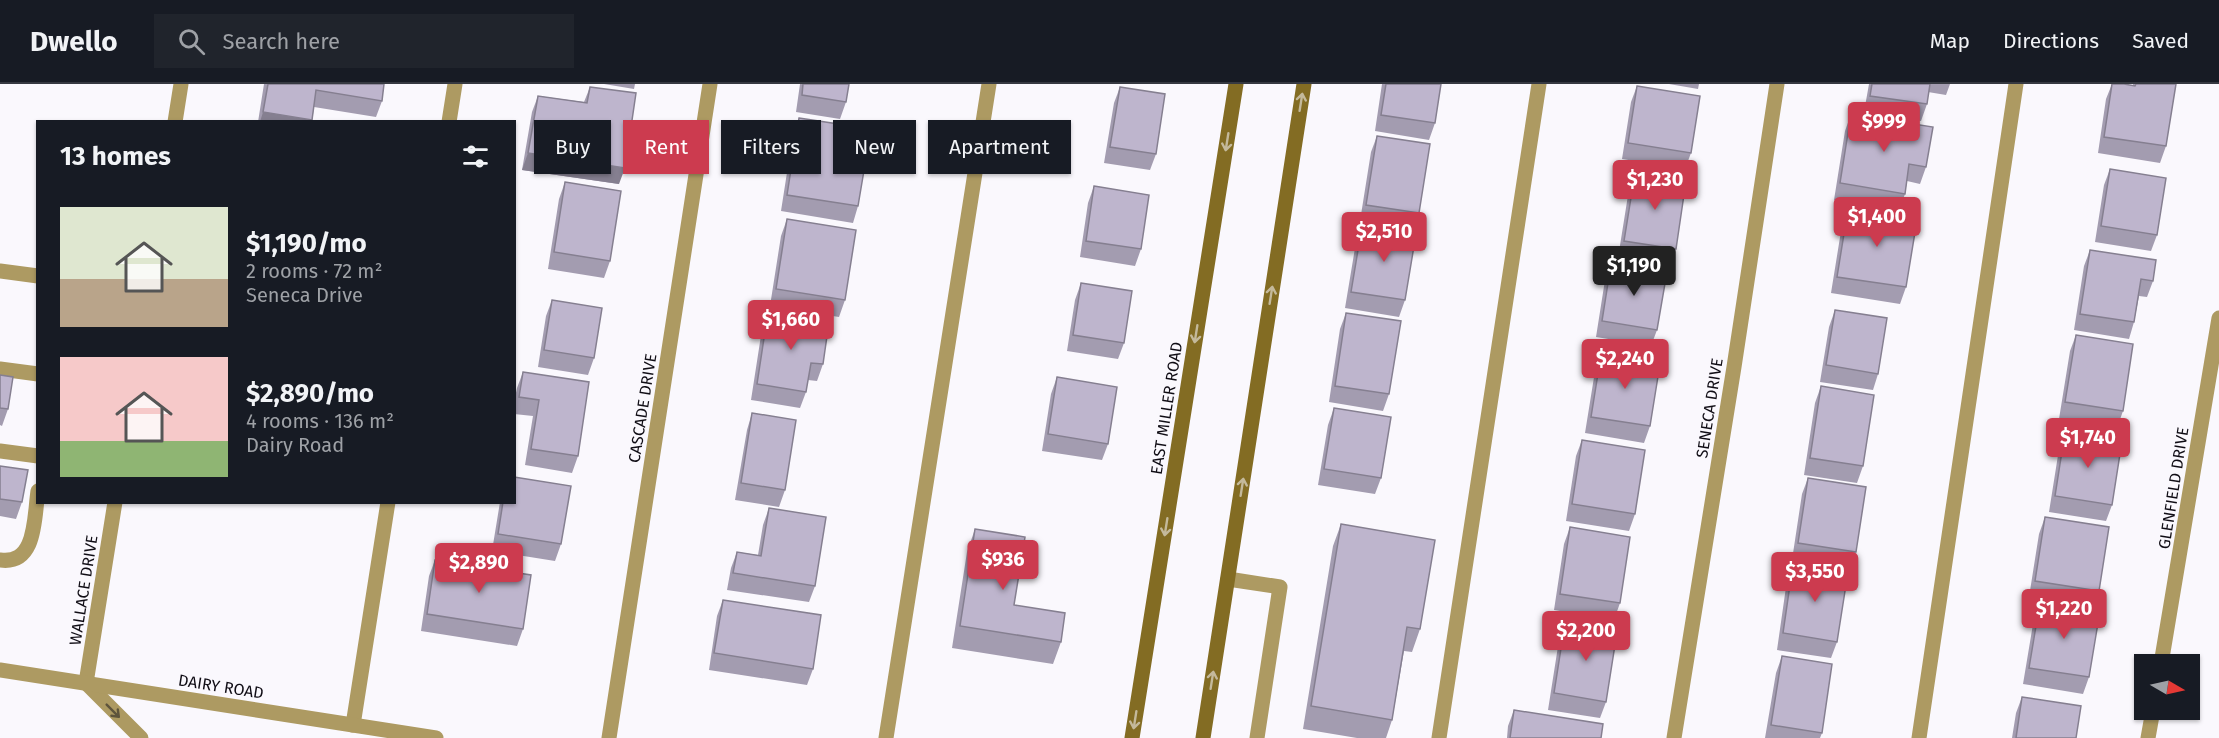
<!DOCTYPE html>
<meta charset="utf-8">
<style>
:root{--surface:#171b24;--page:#20242c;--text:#f1f3f6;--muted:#9ea1a6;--line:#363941;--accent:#cc3b4f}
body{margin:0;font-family:"Fira Sans",sans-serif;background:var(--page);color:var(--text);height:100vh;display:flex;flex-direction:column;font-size:22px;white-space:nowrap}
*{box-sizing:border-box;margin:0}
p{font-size:20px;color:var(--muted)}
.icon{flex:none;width:33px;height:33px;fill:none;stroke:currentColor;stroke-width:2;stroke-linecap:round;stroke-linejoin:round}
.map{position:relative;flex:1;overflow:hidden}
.panel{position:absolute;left:36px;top:36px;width:480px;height:384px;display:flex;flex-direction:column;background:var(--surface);border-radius:0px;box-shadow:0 2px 4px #0004}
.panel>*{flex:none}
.hud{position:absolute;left:534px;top:36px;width:570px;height:54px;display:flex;gap:12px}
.needle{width:39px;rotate:99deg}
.tools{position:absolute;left:2134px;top:570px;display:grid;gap:12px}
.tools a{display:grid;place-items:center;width:66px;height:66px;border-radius:0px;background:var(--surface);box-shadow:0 2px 4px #0004;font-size:30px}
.price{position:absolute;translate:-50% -51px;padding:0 14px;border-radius:6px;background:var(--accent);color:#fff;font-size:20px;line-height:39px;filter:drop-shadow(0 2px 3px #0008)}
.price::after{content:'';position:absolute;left:50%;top:36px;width:18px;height:14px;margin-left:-9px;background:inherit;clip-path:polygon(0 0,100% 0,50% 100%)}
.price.on{background:#222;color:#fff}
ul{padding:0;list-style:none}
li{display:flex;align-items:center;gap:18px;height:150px;padding:0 24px}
li span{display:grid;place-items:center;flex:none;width:168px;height:120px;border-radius:0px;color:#555}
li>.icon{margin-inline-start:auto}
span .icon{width:72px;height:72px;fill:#fffc;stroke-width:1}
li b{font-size:26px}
h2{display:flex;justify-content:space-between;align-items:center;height:72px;padding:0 24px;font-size:26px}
.chip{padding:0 21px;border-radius:0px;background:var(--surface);box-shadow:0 2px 4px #0004;font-size:21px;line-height:54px}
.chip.on{background:var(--accent);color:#fff}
header{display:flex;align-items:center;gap:36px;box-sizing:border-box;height:84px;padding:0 30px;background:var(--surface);border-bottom:2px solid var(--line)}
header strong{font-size:28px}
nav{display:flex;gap:33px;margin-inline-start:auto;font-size:21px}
.search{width:420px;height:54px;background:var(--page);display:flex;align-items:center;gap:15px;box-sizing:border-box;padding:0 21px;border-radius:0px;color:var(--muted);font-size:22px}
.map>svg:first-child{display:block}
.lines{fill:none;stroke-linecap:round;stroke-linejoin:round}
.service{stroke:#ad9a62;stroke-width:15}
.minor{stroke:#ad9a62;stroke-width:15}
.tertiary{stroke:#ad9a62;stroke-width:15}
.secondary{stroke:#836c23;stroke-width:15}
.wall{fill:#a39cb0}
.shaded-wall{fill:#857f90}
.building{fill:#beb5cd;stroke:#857f90;stroke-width:1.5}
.oneway{stroke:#c4b99b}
.oneway2{stroke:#5e543c}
.labels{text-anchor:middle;stroke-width:5;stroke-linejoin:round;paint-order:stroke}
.street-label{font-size:16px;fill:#100d15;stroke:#faf8fd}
</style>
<header>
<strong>Dwello</strong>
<div class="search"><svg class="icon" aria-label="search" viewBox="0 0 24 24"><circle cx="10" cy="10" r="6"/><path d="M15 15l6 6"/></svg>Search here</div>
<nav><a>Map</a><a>Directions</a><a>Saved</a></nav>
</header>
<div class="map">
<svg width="2219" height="654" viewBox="0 0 2219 654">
<rect width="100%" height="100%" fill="#faf8fd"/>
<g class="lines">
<!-- service -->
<path class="service" d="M449,38L455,0
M0,187L38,192
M0,285L38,290
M0,367L38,372
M0,476C37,481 34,433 38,407
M1228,495L1280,503L1257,654
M86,599L141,654
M353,641L388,418
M886,654L989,0
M1439,654L1539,0
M1919,654L2016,0"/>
<!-- minor -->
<path class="minor" d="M175,38L181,0
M2161,580L2219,234
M86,599L115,418
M609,654L710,0
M1674,654L1734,283L1777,0
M2148,654L2153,626"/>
<!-- tertiary -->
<path class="tertiary" d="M0,586L436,654"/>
<!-- secondary -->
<path class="secondary" d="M1132,654L1236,0
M1203,654L1304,0"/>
</g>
<!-- wall -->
<path class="wall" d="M264,0H384L382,17L376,33L314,23L312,38H258Z
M604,0H635L634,5Z
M800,0H849L846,18L840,35L796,28Z
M1382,0H1441L1435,39L1429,56L1375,47Z
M1669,0H1699L1698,5Z
M1869,0H1950L1946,11L1928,8L1927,20L1921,37L1864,28Z
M2112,0L2133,1V0H2176L2166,62L2160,79L2098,69L2106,15Z
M1637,2L1691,69L1685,85L1622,75L1631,18Z
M590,3L619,100L522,86L532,28L538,12L584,18Z
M1120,3L1156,70L1150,86L1104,79L1114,19Z
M1851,30L1926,83L1920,100L1907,97L1905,110L1899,126L1834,116L1845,47Z
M799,34L858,122L853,139L781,127L793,50Z
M1377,52L1419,129L1413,145L1360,137L1371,68Z
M2110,85L2157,151L2151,167L2095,158L2104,101Z
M1635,89L1676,165L1670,182L1618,174L1629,105Z
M565,98L610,177L604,194L548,185L559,115Z
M1094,102L1141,165L1135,182L1080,173L1088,119Z
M1848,125L1906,203L1900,220L1831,209L1842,141Z
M787,135L845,216L839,233L770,222L781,152Z
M1362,142L1405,216L1399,233L1345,224L1356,158Z
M2090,166L2153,197L2147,213L2139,212L2134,238L2129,255L2074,246L2084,182Z
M1611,180L1657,246L1651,262L1596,253L1605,196Z
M1081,199L1124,259L1118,275L1067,267L1075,216Z
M552,216L594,274L588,291L538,283L546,232Z
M1835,226L1878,290L1873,306L1820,298L1829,243Z
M768,228L823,280L817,297L808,296L806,308L800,324L751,316L762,245Z
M1346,229L1389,310L1383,327L1329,318L1340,245Z
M2076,251L2123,327L2117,344L2059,335L2070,267Z
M1601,271L1650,342L1644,359L1585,349L1595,287Z
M523,288L578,372L572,389L525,381L533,332L514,330V318L517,304Z
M0,291L8,325L2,342L0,341Z
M1057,293L1108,360L1102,376L1042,367L1051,310Z
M1821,302L1863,382L1857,399L1804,391L1815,319Z
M1334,324L1381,394L1375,410L1318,401L1328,341Z
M752,329L785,406L779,423L735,416L747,346Z
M2065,348L2112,421L2106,437L2049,428L2059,365Z
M1582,356L1635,430L1629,447L1566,437L1576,372Z
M0,382L22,418L16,435L0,432Z
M1808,394L1856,468L1850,485L1792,476L1802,410Z
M500,418H514L561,460L555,477L492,467Z
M769,424L815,502L809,518L727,506L731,484L737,468L758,471L763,441Z
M2045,433L2099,507L2093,523L2029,513L2039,450Z
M1341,440L1420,545L1412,568L1404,567L1392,636L1386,654H1357L1303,645L1333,462Z
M1570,443L1620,519L1614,536L1554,526L1564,460Z
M975,445L1014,521L1061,558L1053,580L952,564L967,468Z
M435,476L523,545L517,562L421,547L429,492Z
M1793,480L1837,558L1831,574L1777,566L1787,496Z
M723,516L813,585L807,601L709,586L717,532Z
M2040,518L2089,593L2083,610L2023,600L2034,534Z
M1565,539L1606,618L1600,634L1548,626L1559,556Z
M1782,572L1822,649L1820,654H1765L1776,589Z
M2022,613L2076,654H2012L2016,629Z
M1514,626L1601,654H1507L1508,642Z"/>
<!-- shaded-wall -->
<path class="shaded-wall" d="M263,28L312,36V38H260Z
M528,69L625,84L619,100L522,86Z"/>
<!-- building -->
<path class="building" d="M268,0H384L382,17L316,6L312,36L263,28Z
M803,0H849L846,18L802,11Z
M1386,0H1441L1435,39L1381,31Z
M1872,0H1930L1927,20L1870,12Z
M2112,0H2124L2135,2L2136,0H2176L2166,62L2104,53Z
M1637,2L1700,12L1691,69L1628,59Z
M590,3L636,9L625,84L528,69L538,12L587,19Z
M1120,3L1165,10L1156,70L1110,63Z
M1851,30L1933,43L1926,83L1909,80L1905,110L1840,99Z
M799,34L871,45L858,122L787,111Z
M1377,52L1430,60L1419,129L1366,121Z
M2110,85L2166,94L2157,151L2101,142Z
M1635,89L1686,97L1676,165L1624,157Z
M565,98L621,107L610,177L554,168Z
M1094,102L1149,111L1141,165L1086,157Z
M1848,125L1917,136L1906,203L1837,193Z
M787,135L856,146L845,216L776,205Z
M1362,142L1416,150L1405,216L1351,208Z
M2090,166L2156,176L2153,197L2141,195L2134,238L2080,230Z
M1611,180L1667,188L1657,246L1602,237Z
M1081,199L1132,207L1124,259L1073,251Z
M552,216L602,224L594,274L544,266Z
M1835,226L1887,234L1878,290L1826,281Z
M768,228L829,238L823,280L811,279L806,308L757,300Z
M1346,229L1401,237L1389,310L1335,302Z
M2076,251L2133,260L2123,327L2065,318Z
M1601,271L1660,280L1650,342L1591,333Z
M523,288L589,298L578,372L531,365L539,316L519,313Z
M0,291L13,293L8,325L0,324Z
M1057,293L1117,303L1108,360L1048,350Z
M1821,302L1874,311L1863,382L1810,374Z
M1334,324L1391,333L1381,394L1324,385Z
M752,329L796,336L785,406L741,399Z
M2065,348L2122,357L2112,421L2055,412Z
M1582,356L1645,366L1635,430L1572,420Z
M0,382L28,386L22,418L0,415Z
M514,393L571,402L561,460L498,450L503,418H514Z
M1808,394L1866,403L1856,468L1798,459Z
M769,424L826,433L815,502L733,489L737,468L761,472Z
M2045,433L2109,443L2099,507L2035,497Z
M1341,440L1435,456L1420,545L1407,543L1392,636L1311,622Z
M1570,443L1630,453L1620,519L1560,510Z
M975,445L1025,453L1014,521L1065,529L1061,558L960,542Z
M435,476L531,491L523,545L427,530Z
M1793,480L1848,488L1837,558L1783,549Z
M723,516L821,531L813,585L714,569Z
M2040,518L2100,527L2089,593L2029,584Z
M1565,539L1617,548L1606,618L1554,609Z
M1782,572L1832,580L1822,649L1771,641Z
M2022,613L2081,622L2076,654H2016Z
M1514,626L1603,640L1601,654H1510Z"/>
<!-- one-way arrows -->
<defs><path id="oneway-shaft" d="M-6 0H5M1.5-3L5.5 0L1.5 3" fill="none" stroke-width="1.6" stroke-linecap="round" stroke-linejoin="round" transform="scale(1.5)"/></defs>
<g class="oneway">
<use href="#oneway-shaft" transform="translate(1301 18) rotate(-81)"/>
<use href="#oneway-shaft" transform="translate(1227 58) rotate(99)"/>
<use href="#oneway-shaft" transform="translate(1271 211) rotate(-81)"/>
<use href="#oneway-shaft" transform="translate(1196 250) rotate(99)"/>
<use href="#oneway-shaft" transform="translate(1242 403) rotate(-81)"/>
<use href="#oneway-shaft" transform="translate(1166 443) rotate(99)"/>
<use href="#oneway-shaft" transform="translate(1212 596) rotate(-81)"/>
<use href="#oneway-shaft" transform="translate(1135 636) rotate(99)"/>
</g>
<use class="oneway2" href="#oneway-shaft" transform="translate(113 627) rotate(45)"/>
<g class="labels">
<!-- street labels -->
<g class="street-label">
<text transform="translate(642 324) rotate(-81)" y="6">CASCADE DRIVE</text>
<text transform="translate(1166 324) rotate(-81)" y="6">EAST MILLER ROAD</text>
<text transform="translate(1709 324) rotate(-81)" y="6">SENECA DRIVE</text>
<text transform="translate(2173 404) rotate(-81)" y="6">GLENFIELD DRIVE</text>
<text transform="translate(83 506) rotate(-81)" y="6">WALLACE DRIVE</text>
<text transform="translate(221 602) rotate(9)" y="6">DAIRY ROAD</text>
</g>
</g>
</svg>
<div class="tools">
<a><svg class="needle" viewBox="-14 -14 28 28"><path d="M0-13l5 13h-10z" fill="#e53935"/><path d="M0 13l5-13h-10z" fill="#9ea1a6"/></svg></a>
</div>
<b class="price" style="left:1884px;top:69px">$999</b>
<b class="price" style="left:1655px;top:127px">$1,230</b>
<b class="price" style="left:1877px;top:164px">$1,400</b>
<b class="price" style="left:1384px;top:179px">$2,510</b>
<b class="price on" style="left:1634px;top:213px">$1,190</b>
<b class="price" style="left:791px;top:267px">$1,660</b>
<b class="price" style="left:1625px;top:306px">$2,240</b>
<b class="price" style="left:2088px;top:385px">$1,740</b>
<b class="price" style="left:1003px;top:507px">$936</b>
<b class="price" style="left:479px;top:510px">$2,890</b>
<b class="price" style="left:1815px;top:519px">$3,550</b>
<b class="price" style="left:2064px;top:556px">$1,220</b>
<b class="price" style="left:1586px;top:578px">$2,200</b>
<div class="hud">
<a class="chip">Buy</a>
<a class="chip on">Rent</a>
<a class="chip">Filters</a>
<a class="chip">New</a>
<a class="chip">Apartment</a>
</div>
<section class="panel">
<h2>13 homes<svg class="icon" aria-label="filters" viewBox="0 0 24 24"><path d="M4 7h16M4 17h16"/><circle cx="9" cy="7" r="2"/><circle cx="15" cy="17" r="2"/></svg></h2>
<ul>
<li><span style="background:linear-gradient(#dfe7d0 60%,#b9a48a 0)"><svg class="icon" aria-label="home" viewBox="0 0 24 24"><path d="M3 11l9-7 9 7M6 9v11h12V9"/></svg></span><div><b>$1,190/mo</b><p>2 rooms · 72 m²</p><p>Seneca Drive</p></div></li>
<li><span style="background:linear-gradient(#f6c9c9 70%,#8fb573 0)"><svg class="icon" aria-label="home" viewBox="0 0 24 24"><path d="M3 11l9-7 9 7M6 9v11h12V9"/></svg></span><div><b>$2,890/mo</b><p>4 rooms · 136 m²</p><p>Dairy Road</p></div></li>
</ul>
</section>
</div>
